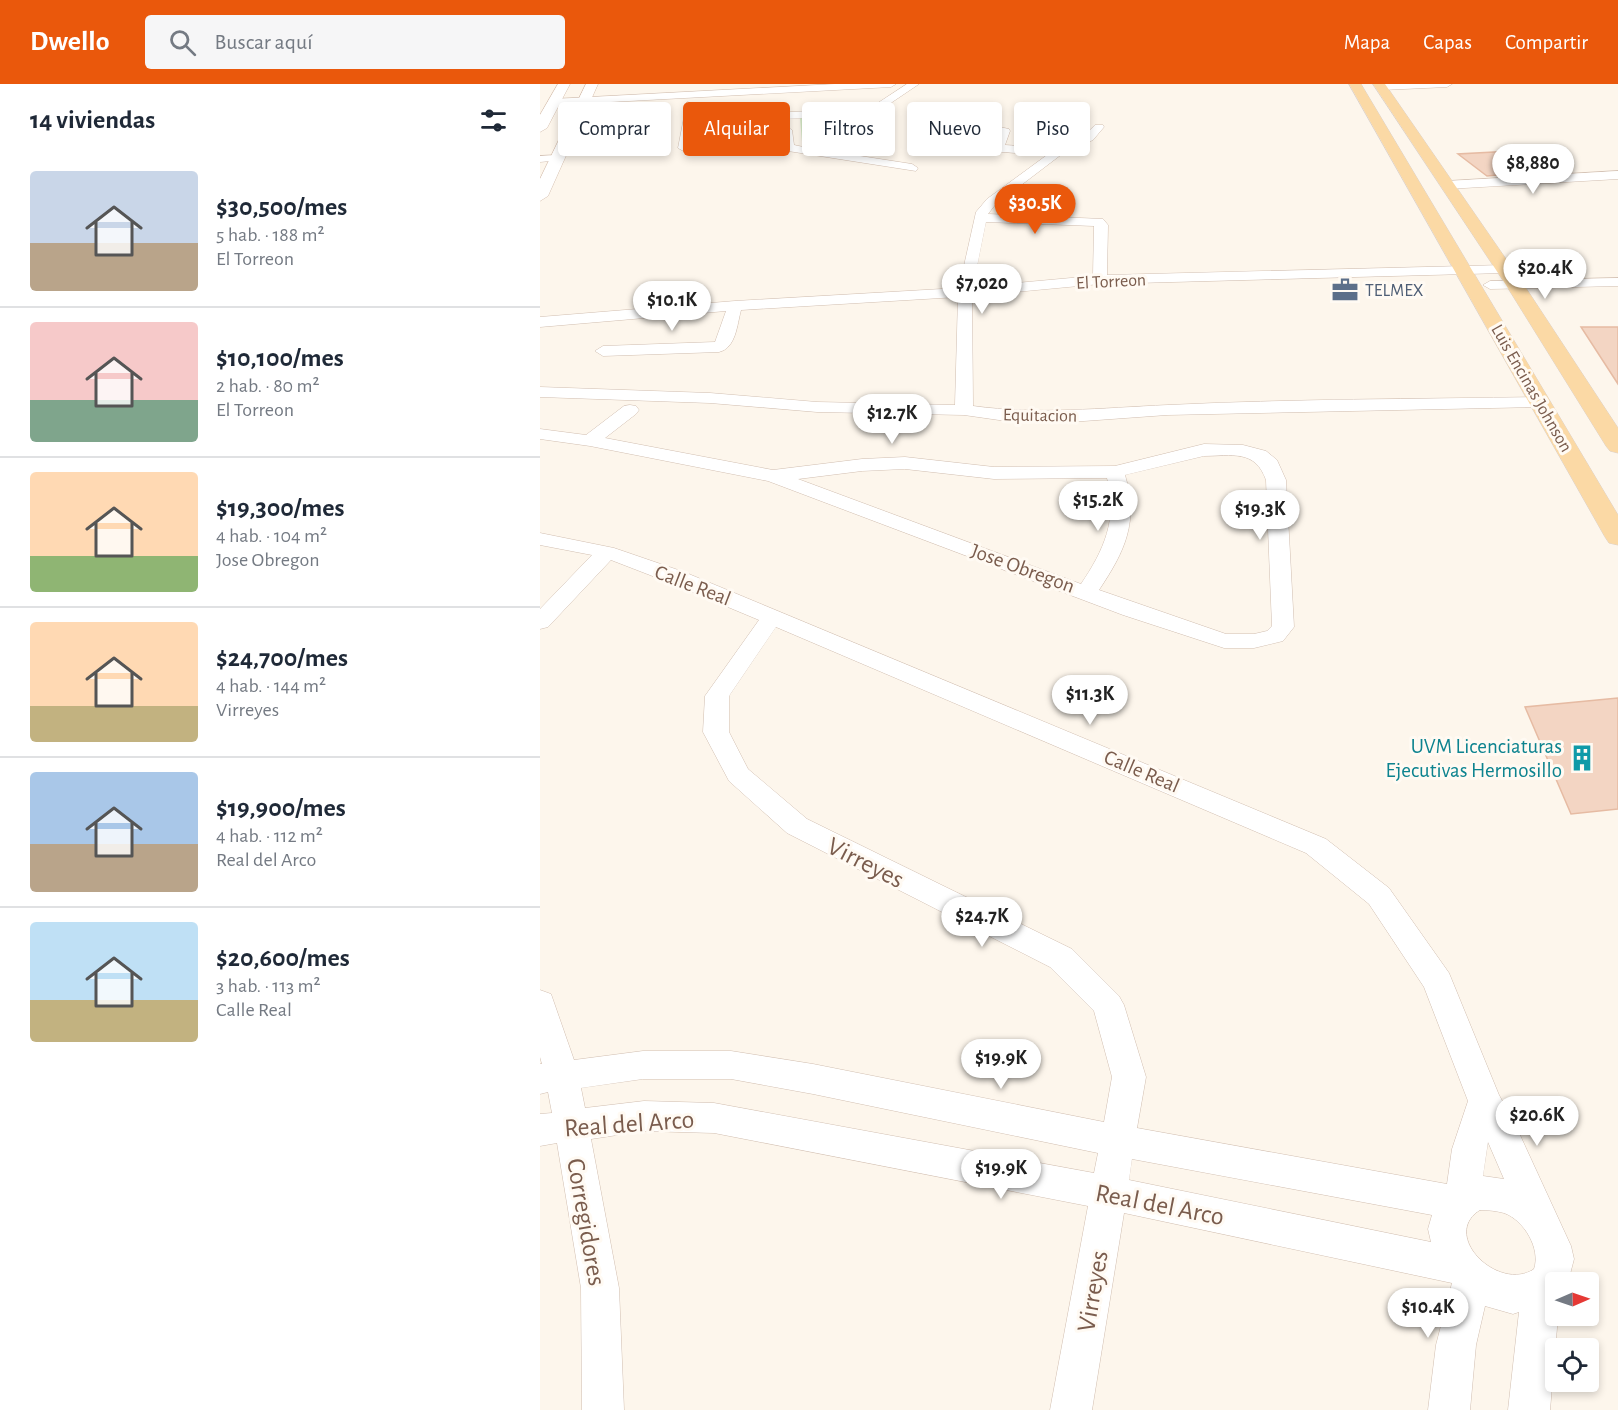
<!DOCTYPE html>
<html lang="es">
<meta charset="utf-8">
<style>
:root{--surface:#fff;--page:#f6f6f7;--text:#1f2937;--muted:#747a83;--line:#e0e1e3;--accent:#ea580c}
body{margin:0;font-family:"Alegreya Sans",sans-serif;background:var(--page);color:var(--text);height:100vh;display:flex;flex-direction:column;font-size:22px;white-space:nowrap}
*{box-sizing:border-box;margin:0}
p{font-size:20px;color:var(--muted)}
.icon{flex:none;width:33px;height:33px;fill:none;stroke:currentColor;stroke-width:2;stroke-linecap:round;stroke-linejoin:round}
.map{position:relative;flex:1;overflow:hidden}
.side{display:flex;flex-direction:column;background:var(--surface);width:540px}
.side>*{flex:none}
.hud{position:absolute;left:18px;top:18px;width:570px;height:54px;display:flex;gap:12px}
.needle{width:39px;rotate:88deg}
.controls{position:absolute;left:1005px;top:1188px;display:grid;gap:12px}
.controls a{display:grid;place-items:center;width:54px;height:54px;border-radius:6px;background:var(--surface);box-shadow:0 3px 9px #0003;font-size:30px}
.price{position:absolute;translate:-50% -51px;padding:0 14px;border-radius:21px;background:#fff;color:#222;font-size:20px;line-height:39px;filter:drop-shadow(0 2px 3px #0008)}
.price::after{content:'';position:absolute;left:50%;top:36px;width:18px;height:14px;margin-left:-9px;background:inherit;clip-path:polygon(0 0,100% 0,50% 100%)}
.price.active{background:var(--accent);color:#fff}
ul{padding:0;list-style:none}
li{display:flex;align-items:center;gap:18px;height:150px;padding:0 30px}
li+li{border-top:2px solid var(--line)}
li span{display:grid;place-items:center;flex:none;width:168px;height:120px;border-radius:6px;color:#555}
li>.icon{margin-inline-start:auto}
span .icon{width:72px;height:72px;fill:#fffc;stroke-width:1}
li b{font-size:26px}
h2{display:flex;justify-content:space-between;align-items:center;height:72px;padding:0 30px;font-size:26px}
.chip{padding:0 21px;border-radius:6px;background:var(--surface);box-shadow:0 3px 9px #0003;font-size:21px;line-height:54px}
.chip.active{background:var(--accent);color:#fff}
header{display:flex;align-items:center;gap:36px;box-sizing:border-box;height:84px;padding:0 30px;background:var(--accent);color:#fff}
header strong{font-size:28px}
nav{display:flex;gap:33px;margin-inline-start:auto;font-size:21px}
.search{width:420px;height:54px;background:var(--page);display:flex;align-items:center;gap:15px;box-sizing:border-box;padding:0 21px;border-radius:6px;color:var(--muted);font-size:22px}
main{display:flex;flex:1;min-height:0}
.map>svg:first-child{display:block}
.green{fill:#d8ecc9}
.building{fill:#f3d5c3;stroke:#e6bba3;stroke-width:1.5}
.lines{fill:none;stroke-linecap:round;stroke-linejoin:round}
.minor-casing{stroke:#d1beb0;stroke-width:1}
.secondary-casing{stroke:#d6c0b0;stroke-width:1}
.primary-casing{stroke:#dad1cd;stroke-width:1}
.minor{fill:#fff;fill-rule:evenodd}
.secondary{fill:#fff;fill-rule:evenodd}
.primary{fill:#fbd9a5;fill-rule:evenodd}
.labels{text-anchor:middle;stroke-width:6;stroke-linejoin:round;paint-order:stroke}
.far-street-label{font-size:18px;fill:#7a5c4d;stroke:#fffaf3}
.far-service-label{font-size:18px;fill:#4e5e75;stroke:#fffaf3;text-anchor:start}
.street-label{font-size:21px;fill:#7a5c4d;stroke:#fffaf3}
.culture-label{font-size:21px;fill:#0d838f;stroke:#fffaf3;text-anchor:end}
.near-street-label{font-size:26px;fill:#7a5c4d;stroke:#fffaf3}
</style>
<header>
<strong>Dwello</strong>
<div class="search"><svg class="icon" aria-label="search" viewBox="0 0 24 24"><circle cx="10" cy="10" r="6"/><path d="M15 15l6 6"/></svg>Buscar aquí</div>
<nav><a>Mapa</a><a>Capas</a><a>Compartir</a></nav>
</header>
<main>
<section class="side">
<h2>14 viviendas<svg class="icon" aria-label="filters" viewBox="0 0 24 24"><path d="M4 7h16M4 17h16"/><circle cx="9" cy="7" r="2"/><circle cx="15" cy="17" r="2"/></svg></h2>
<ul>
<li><span style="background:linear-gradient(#c9d6e8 60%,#b9a48a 0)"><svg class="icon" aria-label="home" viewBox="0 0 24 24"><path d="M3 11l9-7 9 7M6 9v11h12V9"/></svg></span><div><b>$30,500/mes</b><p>5 hab. · 188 m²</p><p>El Torreon</p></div></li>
<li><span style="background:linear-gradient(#f6c9c9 65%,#7fa58c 0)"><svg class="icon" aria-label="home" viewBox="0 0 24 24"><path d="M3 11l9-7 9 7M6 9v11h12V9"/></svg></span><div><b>$10,100/mes</b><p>2 hab. · 80 m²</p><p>El Torreon</p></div></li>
<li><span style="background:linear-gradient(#ffd9b3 70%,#8fb573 0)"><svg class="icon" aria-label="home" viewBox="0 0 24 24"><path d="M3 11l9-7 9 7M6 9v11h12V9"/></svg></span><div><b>$19,300/mes</b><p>4 hab. · 104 m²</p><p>Jose Obregon</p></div></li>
<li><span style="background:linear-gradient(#ffd9b3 70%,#c2b280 0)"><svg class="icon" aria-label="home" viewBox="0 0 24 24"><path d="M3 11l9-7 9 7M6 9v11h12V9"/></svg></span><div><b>$24,700/mes</b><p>4 hab. · 144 m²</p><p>Virreyes</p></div></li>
<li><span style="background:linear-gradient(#a9c7e8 60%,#b9a48a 0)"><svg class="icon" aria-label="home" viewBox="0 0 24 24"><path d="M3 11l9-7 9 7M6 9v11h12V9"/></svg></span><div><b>$19,900/mes</b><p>4 hab. · 112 m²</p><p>Real del Arco</p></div></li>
<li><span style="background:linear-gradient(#bfe0f5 65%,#c2b280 0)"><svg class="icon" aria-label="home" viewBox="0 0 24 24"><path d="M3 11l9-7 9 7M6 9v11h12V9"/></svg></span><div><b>$20,600/mes</b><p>3 hab. · 113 m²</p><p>Calle Real</p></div></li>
</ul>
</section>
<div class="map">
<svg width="1078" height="1326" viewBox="0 0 1078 1326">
<rect width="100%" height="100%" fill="#fdf6ec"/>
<!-- green -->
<path class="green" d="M311,32L262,58L260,34Z"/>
<!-- building -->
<path class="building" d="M973,67L1004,87L947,92L918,70Z
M1041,243H1078V300Z
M1078,614V725L1031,730L985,623Z"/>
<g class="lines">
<!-- minor casing -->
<g class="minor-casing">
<path id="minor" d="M295,0H356L351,3L14,21L9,18L14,15Z
M367,0H379L281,66L372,80L378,84L376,87L248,67L147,69L138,64L147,18L156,20L154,33L330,24ZM320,31L268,64L254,61L252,46L247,43L242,46V61L150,63L153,40Z
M912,0L907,3L842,6L837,3L842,0Z
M440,39L469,45L470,47L465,61C501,63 528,70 555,41H563L564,43L553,56L522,70L455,121L448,130L563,135L568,141L567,191L964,181L971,185L964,189L560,200L432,212L433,322C498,331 562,324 628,321C751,315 876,315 1000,313L1006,314L1009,318L1006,322L1000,323L627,331L530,338L466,337L424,331L277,328L170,319L0,313V303L170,309L277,318L415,321L418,213L201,226C197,241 196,264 179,268L63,272L55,267L63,262L175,258L186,227L0,243V233L195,217L419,204L436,128L447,115L507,71C483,69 417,68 399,53L401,48L418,41ZM433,46L459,48L454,60L411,51ZM446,138L554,142L553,192L433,203Z
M17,71L23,74L21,76L0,78V72Z
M1078,87V95L907,105L901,101L907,97Z
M1078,194V202L950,205L943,201L950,197Z
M90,321L96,322L99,326L96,330L65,354L233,386L322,375L365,373L454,383L575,382L664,360L703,361L726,367L737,376L746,396L754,543L743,557L714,564H684L583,531L228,397L50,362L0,355V345L46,351L84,322ZM664,372C692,372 715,365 726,396L732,542L727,547L714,550H686L559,506C585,467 599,438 585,391ZM365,385L454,395L567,394C578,435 564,466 541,500L258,395L322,387Z
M0,449L74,464L144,488L786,755L849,804L909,889L959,1011L974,1038L1031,1162L1034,1175L1028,1198H1016V1232H1018L1010,1326H968L979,1228L973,1230L945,1222L936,1261L930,1326H888L896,1261L912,1199L584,1129L552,1326H510L548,1122L174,1049L104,1047L51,1055L79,1204L84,1326H42L41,1204L17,1059L0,1062V1030L12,1029L8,1008L0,1010V980H2L0,973V906L11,910L34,976L103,967H191L273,980L564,1038L572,993L554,927L510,883L247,749L189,697L163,648L165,612L219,536L128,498L71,476L8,543L0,545V525L52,471L0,461ZM236,543L766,769L829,820L884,903L928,1017L912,1065L907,1100L597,1044L606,993L584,921L579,912L532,865L267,735L208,685L189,648V612ZM103,995H191L273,1010L558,1069L554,1089L174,1019L104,1017L45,1024L41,1004ZM948,1058L964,1095L943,1092ZM592,1075L892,1131L888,1145L891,1158L589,1096ZM940,1126C948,1126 957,1127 964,1129C984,1136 1001,1165 994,1185C959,1209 899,1151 940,1126Z"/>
</g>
<!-- secondary casing -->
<g class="secondary-casing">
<path id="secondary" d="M18,0H30L7,44L0,48V31Z
M46,0H58L8,112L0,117V95Z"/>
</g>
<!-- primary casing -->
<g class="primary-casing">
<path id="primary" d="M809,0H821L1078,431V461L1069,459L1065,453Z
M833,0H845L984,201L1078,344V369L1070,367L1066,362L966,201Z"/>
</g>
<!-- minor -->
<use href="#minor" class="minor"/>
<!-- secondary -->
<use href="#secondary" class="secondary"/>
<!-- primary -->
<use href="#primary" class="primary"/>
</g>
<!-- icons -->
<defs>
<g id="office-bare" transform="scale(2.07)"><path d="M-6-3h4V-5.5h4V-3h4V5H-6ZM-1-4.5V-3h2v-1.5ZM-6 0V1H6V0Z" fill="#5c6f8a" stroke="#fffaf3" stroke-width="2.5" paint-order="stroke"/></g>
<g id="building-bare" transform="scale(2.07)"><path d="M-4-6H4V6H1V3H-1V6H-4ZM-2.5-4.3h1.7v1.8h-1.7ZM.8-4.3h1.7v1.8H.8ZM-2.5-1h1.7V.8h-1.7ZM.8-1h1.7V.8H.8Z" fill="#0f9aa8" stroke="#fffaf3" stroke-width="2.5" paint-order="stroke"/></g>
</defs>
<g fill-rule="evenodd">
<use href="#office-bare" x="805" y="206"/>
<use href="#building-bare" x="1042" y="674"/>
</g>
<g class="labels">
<!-- far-street labels -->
<g class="far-street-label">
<text transform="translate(571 197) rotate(-3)" y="6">El Torreon</text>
<text transform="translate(992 304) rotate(60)" y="6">Luis Encinas Johnson</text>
<text transform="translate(500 331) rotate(1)" y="6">Equitacion</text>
</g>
<!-- far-service labels -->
<g class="far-service-label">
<text x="825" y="212">TELMEX</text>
</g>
<!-- street labels -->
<g class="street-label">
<text transform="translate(483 484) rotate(20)" y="7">Jose Obregon</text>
<text transform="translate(153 501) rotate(21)" y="7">Calle Real</text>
<text transform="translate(602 687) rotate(23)" y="7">Calle Real</text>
</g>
<!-- culture labels -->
<g class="culture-label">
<text x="1022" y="669">UVM Licenciaturas<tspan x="1022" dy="24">Ejecutivas Hermosillo</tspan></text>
</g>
<!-- near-street labels -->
<g class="near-street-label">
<text transform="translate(326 778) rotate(27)" y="9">Virreyes</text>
<text transform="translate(89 1039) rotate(-4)" y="9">Real del Arco</text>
<text transform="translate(620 1120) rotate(11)" y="9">Real del Arco</text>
<text transform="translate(47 1138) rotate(80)" y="9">Corregidores</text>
<text transform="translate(552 1207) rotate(-80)" y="9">Virreyes</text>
</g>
</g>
</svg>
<div class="controls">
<a><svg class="needle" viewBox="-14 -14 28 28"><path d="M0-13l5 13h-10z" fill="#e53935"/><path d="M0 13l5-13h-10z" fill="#747a83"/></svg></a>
<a><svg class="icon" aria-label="locate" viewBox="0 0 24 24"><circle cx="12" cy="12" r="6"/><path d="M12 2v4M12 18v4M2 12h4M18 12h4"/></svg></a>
</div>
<b class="price" style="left:993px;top:111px">$8,880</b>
<b class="price active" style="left:495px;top:151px">$30.5K</b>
<b class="price" style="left:1005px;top:216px">$20.4K</b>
<b class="price" style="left:442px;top:231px">$7,020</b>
<b class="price" style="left:132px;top:248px">$10.1K</b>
<b class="price" style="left:352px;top:361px">$12.7K</b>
<b class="price" style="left:558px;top:448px">$15.2K</b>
<b class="price" style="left:720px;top:457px">$19.3K</b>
<b class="price" style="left:550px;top:642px">$11.3K</b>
<b class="price" style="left:442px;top:864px">$24.7K</b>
<b class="price" style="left:461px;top:1006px">$19.9K</b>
<b class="price" style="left:997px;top:1063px">$20.6K</b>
<b class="price" style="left:461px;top:1116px">$19.9K</b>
<b class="price" style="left:888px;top:1255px">$10.4K</b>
<div class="hud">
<a class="chip">Comprar</a>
<a class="chip active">Alquilar</a>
<a class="chip">Filtros</a>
<a class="chip">Nuevo</a>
<a class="chip">Piso</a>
</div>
</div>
</main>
